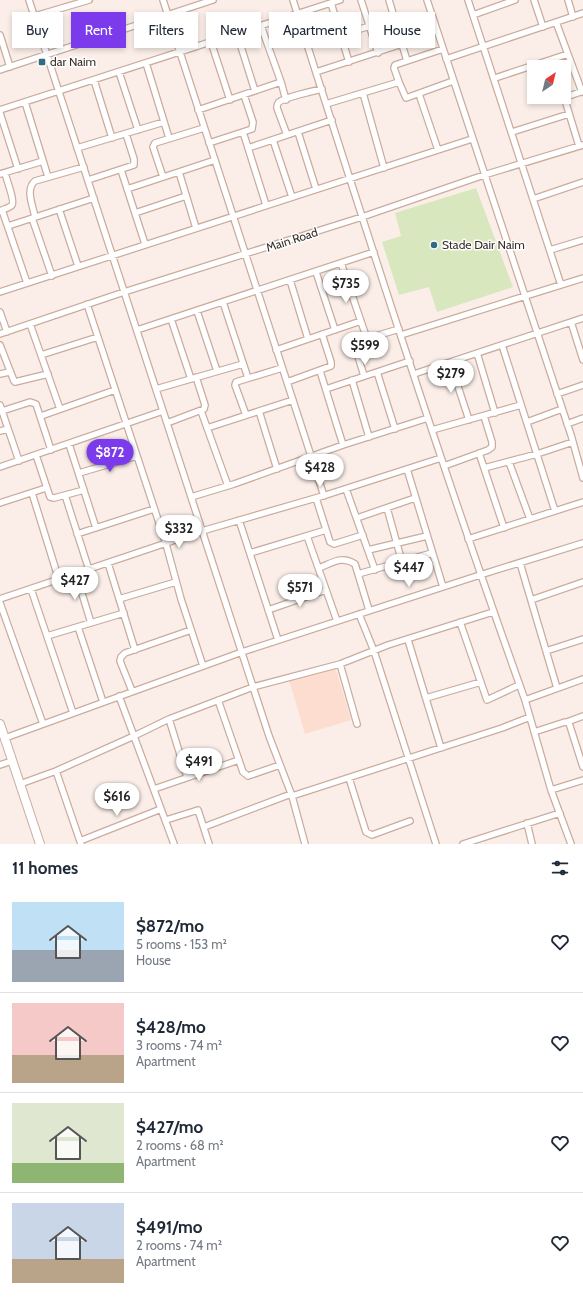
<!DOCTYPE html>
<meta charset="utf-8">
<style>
:root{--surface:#fff;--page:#f6f6f7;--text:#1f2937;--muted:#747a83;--line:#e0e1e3;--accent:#7c3aed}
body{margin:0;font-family:Cabin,sans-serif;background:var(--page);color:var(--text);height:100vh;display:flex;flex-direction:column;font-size:15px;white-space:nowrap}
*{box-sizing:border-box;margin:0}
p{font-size:13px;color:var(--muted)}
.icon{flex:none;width:22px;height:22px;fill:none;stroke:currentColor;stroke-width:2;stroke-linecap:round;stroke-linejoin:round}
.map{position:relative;height:844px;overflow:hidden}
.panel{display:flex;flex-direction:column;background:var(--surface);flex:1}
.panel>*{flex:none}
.top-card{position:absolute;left:12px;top:12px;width:559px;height:36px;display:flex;gap:8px}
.needle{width:26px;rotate:35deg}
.buttons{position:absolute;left:527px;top:60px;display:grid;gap:8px}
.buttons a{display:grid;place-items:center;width:44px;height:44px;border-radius:0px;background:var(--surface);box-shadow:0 2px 6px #0003;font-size:20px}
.price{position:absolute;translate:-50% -34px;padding:0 9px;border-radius:14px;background:#fff;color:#222;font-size:13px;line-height:26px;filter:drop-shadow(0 1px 2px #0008)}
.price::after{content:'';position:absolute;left:50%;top:24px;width:12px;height:9px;margin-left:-6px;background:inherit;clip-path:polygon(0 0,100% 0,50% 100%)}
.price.current{background:var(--accent);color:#fff}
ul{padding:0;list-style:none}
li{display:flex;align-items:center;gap:12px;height:100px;padding:0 12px}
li+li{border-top:1px solid var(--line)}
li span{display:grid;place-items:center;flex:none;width:112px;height:80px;border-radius:0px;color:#555}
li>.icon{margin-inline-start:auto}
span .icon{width:48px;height:48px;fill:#fffc;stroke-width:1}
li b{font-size:17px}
h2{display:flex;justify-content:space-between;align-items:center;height:48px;padding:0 12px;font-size:17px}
.pill{padding:0 14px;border-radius:0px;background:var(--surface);box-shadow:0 2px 6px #0003;font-size:14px;line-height:36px}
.pill.current{background:var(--accent);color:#fff}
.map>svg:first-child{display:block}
.built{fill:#fdddd0}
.green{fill:#d8e7be}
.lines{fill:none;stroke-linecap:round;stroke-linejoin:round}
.street-casing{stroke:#caac9f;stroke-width:8}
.secondary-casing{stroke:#caac9f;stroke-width:10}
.street{stroke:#fff;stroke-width:5.5}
.secondary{stroke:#fff;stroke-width:8}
.poi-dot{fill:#2f6b82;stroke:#fefefe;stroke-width:1.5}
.labels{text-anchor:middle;stroke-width:3;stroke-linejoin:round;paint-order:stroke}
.poi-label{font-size:12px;fill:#3a2e29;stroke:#fefefe;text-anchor:start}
.street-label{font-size:12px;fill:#3a2e29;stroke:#fefefe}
</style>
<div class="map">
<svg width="583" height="844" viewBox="0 0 583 844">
<rect width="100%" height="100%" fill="#fbeee8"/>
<!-- built -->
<path class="built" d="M335,666L351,720L305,734L289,680Z"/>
<!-- green -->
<path class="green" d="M476,188L513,287L437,312L429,287L399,295L382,242L401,236L395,213Z"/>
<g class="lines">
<!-- street casing -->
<g class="street-casing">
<path id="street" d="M29,0L269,736L292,796L305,844
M163,0L324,496
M293,0C367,234 442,468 525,700
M361,0L378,53
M389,0L407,61
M427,0L571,435L583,478
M468,0L561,285
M534,0L543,27
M568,0L573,17
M331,3L349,62
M473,15L515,0
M35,16L89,0
M556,22L582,92
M261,26L281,82L286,100
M237,34L255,91
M0,35L10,67
M340,35L370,26
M211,42L230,100
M446,59L583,13
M146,63L169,138
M0,70L213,0
M119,72L138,130
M316,72L402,44
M495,78L568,54
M94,80L112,138
M399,82L406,98L453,81
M363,93L384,168
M419,94L438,150
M25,102L48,177
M326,104L399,82L394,68L395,65L443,49
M0,110L340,0
M198,110L281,82
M0,113L18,169
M243,132L266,205
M298,132L316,189
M512,132L569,114
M287,135L277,108C277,105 277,104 279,102C284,98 313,91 322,89
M273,140L292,197
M209,143L252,129L253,122L244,95
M579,146L565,100L566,97L583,91
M77,148L164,122
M248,148L332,120
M121,170L145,244
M179,172L196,228
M0,174L43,161
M163,177L153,147L155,143L204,128
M88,180L134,165V159L126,134
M127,189L215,160
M533,199L583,182
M59,209L78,266
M2,210L27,283
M0,211C3,209 10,208 12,205C15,201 6,178 5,173
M135,213L186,196
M35,217C33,206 25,189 35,181L84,167
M32,218L52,276
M8,226L94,198
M550,250L583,240
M341,263L367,339
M316,272L335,330
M290,280L308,339
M0,292L472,139
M223,302L248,378
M87,304L166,544L181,599L203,666
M197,311L217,371
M0,312L7,332
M171,319L191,379
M571,322L583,360
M30,324L60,409
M137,330L374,252
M0,334L124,292L362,217L484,175L583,145
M401,335L583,278
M0,345L14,381L15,382L48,374
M502,345L555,511
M276,350L361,321
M477,353L495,413
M41,355L98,337
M450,362L469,420
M320,371L343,445
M377,372L395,429
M0,374L9,372
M414,374L583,318
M364,376L355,346L356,342L399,329
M352,380L369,437
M287,382L331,366V362L322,334
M156,389L243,364
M326,389L410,361
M557,394L583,385
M0,405L19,461
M2,411L30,402L36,404L51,450
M201,411L228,486
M259,411L277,469
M246,415L235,385L236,382L282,368
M41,416L115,390
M527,422L562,409
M167,423L204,409L205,405L196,377
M567,424L583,418
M207,428L293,400
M432,430L521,405
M0,431L8,429
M69,444L96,528
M479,453L504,528
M36,455L50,497L54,498L84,490
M509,462L530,519
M444,466L488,450L492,447V442L484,416
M0,467L163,411
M484,468L537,454L573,442
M407,469L443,587
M79,473L137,456
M346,489L375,570
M32,493L59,580
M65,495L89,570
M191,497L234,484L343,445L428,418
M316,498L330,542L334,544L363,535
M0,503L46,488
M387,508L402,562
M357,518L415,498
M239,520L278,640
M77,534L154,509
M307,536L337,621
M468,539L583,502
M368,550L427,536
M250,553L326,530
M108,563L135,650
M520,563L557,688
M319,568C332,563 342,555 355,564L369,610
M76,574L91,623
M358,574L432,553
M31,589L73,713
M0,599L202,531L326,495L441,458
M119,599L176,582
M531,600L583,582
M0,603L43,724
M268,610L326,590
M359,614L374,651L436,844
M460,622L487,700L519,685
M78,627L103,702
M47,636L124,613
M408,640L441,748
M546,651L583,639
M340,664L357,724
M132,691L120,661L121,657L125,653L191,630
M119,696L174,844
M426,698L481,682
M218,700L243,772L248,776L280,765
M169,719L187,777
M567,722L583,716
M534,732L565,722L569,723L583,767
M5,738L242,652L480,575L583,543
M0,765L12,761
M56,771L81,844
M349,778L366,832L372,835L410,821
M20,784L56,771L134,736L169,719L253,687L340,664L388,645L493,612
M154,789L239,760
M551,790L583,780
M292,796L502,728L530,717
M166,820L198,810L209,844
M527,823L532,844
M204,827L291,794
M80,841L161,809
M463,844L560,813
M571,844L551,790L525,700L583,679"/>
</g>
<!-- secondary casing -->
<g class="secondary-casing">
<path id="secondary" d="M0,724L40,844"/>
</g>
<!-- street -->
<use href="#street" class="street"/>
<!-- secondary -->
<use href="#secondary" class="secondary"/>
</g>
<!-- markers -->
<g class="poi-dot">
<rect x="38" y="58" width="8" height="8" rx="2"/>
<circle cx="434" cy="245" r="4"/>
</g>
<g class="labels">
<!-- poi labels -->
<g class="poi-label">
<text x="50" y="66">dar Naim</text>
<text x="442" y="249">Stade Dair Naim</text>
</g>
<!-- street labels -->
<g class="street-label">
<text transform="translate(292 240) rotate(-18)" y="4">Main Road</text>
</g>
</g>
</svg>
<div class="buttons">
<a><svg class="needle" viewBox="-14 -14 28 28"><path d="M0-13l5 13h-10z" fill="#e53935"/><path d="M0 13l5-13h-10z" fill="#747a83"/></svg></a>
</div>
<b class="price" style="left:346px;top:304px">$735</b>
<b class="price" style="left:365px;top:366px">$599</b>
<b class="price" style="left:451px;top:394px">$279</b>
<b class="price current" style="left:110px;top:473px">$872</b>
<b class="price" style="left:320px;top:488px">$428</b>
<b class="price" style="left:179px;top:549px">$332</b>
<b class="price" style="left:409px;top:588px">$447</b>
<b class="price" style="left:75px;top:601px">$427</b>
<b class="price" style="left:300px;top:608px">$571</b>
<b class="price" style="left:199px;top:782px">$491</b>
<b class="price" style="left:117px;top:817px">$616</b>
<div class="top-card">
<a class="pill">Buy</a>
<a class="pill current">Rent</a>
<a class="pill">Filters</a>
<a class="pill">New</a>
<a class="pill">Apartment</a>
<a class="pill">House</a>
</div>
</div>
<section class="panel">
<h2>11 homes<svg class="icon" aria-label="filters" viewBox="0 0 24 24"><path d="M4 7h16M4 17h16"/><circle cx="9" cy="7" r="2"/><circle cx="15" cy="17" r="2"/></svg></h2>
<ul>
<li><span style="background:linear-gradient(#bfe0f5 60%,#9aa5b1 0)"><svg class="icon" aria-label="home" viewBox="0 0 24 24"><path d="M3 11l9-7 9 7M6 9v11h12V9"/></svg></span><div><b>$872/mo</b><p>5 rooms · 153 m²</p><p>House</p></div><svg class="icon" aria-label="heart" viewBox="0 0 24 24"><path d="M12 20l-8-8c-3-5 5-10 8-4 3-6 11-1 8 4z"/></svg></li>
<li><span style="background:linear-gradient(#f6c9c9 65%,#b9a48a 0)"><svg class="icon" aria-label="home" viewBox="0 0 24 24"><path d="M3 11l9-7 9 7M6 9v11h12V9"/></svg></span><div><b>$428/mo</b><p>3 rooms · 74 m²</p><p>Apartment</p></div><svg class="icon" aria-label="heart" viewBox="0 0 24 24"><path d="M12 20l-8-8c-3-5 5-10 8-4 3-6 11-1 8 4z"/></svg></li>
<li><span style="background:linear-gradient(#dfe7d0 75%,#8fb573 0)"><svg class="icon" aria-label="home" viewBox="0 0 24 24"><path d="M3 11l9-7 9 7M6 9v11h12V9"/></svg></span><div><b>$427/mo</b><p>2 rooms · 68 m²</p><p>Apartment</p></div><svg class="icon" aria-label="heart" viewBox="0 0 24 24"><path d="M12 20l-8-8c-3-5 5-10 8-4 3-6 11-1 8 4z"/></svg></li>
<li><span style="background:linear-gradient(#c9d6e8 70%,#b9a48a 0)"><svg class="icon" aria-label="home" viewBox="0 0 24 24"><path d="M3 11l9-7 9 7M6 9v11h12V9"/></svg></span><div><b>$491/mo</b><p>2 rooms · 74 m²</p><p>Apartment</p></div><svg class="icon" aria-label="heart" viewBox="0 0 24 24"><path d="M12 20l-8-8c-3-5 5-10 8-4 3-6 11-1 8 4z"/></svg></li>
</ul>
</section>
